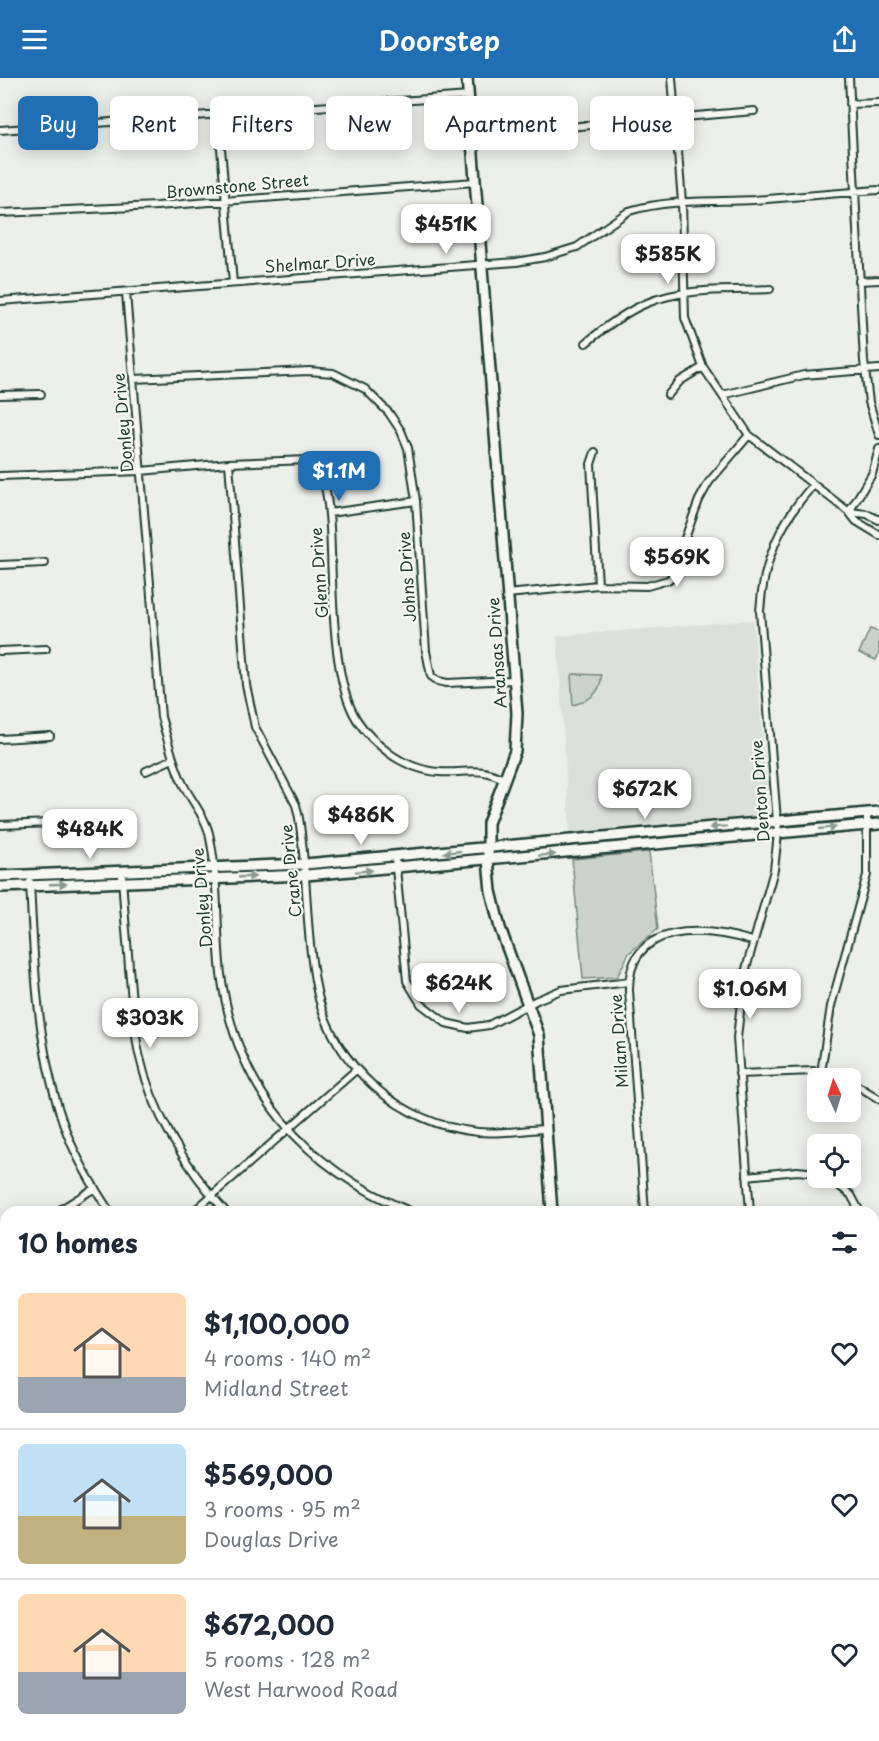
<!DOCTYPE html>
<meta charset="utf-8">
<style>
:root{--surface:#fff;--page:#f6f6f7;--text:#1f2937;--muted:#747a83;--line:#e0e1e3;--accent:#1f6fb2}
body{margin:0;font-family:"Playpen Sans",sans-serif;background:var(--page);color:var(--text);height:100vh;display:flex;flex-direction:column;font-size:22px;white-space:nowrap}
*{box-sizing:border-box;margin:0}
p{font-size:20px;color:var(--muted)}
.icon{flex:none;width:33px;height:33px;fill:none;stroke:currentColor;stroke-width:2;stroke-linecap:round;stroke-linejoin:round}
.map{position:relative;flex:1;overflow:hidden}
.side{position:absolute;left:0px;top:1128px;width:879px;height:536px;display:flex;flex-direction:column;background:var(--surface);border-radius:18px 18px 0 0;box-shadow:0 3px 15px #0003}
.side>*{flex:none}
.hud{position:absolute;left:18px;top:18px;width:843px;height:54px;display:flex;gap:12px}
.needle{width:39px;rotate:356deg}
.buttons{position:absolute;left:807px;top:990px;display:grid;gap:12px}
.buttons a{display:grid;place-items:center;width:54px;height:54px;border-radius:9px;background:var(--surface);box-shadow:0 3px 15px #0003;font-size:30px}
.price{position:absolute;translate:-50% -51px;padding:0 14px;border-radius:12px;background:#fff;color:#222;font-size:20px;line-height:39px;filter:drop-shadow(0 2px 3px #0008)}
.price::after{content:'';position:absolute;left:50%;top:36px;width:18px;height:14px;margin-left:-9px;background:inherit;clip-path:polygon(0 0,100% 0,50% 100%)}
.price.active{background:var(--accent);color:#fff}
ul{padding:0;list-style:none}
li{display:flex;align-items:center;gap:18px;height:150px;padding:0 18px}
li+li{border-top:2px solid var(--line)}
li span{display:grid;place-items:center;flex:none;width:168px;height:120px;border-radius:9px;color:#555}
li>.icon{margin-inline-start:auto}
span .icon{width:72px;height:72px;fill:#fffc;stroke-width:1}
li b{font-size:26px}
h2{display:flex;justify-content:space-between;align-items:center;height:72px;padding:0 18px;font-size:26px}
.chip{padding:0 21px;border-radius:9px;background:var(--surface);box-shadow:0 3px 15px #0003;font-size:21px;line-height:54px}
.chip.active{background:var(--accent);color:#fff}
header{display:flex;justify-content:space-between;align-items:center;height:78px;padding:0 18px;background:var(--accent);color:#fff;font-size:27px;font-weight:600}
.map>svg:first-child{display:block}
.built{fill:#dce0db}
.green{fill:#cbd2cc;stroke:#758880;stroke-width:1.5}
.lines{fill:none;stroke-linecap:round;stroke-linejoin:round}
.stream{stroke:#6c7e77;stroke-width:2}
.street-casing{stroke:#1f3d34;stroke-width:10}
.secondary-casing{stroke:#1f3d34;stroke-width:14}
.street{stroke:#f6f6f2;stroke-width:6}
.secondary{stroke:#f6f6f2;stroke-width:9}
.oneway{fill:#8a9a93}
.labels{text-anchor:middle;stroke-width:4.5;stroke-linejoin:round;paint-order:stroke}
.street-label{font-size:16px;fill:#1f3d34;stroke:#f6f6f2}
</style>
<header><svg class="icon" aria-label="menu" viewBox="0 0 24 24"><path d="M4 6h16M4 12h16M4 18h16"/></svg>Doorstep<svg class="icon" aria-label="share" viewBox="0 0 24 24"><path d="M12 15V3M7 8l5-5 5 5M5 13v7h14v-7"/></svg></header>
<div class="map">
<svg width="879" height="1663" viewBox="0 0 879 1663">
<rect width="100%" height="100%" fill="#edefea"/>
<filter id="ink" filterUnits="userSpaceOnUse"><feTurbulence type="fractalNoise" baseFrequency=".0167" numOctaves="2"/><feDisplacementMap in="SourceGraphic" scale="12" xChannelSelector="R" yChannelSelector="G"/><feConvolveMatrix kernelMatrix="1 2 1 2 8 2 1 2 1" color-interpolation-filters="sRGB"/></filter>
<g filter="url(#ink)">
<!-- built -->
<path class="built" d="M753,542L769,738L570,756L557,558Z
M0,1154H3L6,1244L0,1261Z
M6,1581V1658H414L412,1663H0V1585Z"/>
<!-- green -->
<path class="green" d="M870,551L879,554V575L876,582L859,575Z
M574,596L601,597C602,615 589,623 573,627L571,598Z
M649,774L658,851L629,875L617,899L583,901L572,781Z
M873,1392H879V1527L873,1524Z
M279,1658H382L381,1663H312Z"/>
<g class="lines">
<!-- stream -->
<path class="stream" d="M873,1407L879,1406"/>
<!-- street casing -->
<g class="street-casing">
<path id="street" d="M672,0L682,124L685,240L703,289L749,357L849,434L856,443L879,457
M849,0L864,283L869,324L879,357
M850,26L879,25
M218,37L233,205
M568,49L754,33
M0,52L469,18
M0,135L157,128L475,104
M859,203L879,202
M126,215L161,639C168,662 173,687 184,708C193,725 207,741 210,760C219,805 216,852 221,896C236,1013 305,1091 412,1134
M0,223L516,184L545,179L577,169L629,133C669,121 712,124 754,122C795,119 837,115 879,112
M586,265C604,250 625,234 647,225C684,209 731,213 770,211
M133,301L309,293L333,295L365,311L389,335L401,353L408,370L416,423L426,573L431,598L438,603L447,605L514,602
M0,317L41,316
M668,317L680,303L703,289
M722,317L804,297L879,291
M595,374L591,386L598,507
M229,385L246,607L255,649L296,727L299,740C308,797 305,856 317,913C333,988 401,1047 478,1054C500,1056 523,1052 546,1051
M0,398L141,393L229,385L309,382C328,398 328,426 330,449C333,500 330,600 357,642C365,654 377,666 389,675C402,685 422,693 439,694C466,696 479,687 505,702
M849,434L872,396L879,371
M849,434L867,436L879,442
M329,435L416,423
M0,487L45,485
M507,516L598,507L647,508L668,502L678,494L684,463L699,422L709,404L749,357
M0,573L46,571
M0,661L50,658
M146,693L173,681
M0,747L52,745
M395,780L407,903L421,926L446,945L468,950L489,947L537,922L561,912L629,904
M122,794C123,826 127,858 129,890C132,918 133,948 139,976C152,1035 186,1090 226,1134
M30,804C34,887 37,980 68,1058C79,1085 94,1110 110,1134
M821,995L831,928L867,797V735
M739,996L814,993L844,1000
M850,1003L879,1021
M747,1098L797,1093L818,1095
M829,1100L851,1117L860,1134
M58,1133L95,1110
M193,1134L356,992
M645,1134L629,913C628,842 705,849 752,863
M750,1134L737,960L744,898L774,792L778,755L760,533C763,483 780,444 813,407
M0,1273L6,1275
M873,1347L879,1346
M519,1663L520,1658
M613,1663L615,1658
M709,1663L711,1658
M816,1663L818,1658"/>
</g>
<!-- secondary casing -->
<g class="secondary-casing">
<path id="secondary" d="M467,0L517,635L515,673L488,745V782L491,813L500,850L539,957L552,1134
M0,798L305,786L879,734
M0,809L306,797L879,746
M873,1534L879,1536
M0,1569L6,1566
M420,1663L421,1658"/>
</g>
<!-- street -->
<use href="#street" class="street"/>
<!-- secondary -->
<use href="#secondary" class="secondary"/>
</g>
<!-- one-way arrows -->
<defs><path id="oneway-solid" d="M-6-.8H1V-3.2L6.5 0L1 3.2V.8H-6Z" transform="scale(1.5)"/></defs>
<g class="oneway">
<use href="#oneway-solid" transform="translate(718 749) rotate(176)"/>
<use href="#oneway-solid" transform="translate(828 750) rotate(-6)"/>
<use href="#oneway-solid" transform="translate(452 774) rotate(174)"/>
<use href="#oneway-solid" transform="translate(547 777) rotate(-5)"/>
<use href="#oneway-solid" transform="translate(364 793) rotate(-4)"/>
<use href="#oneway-solid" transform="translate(247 799) rotate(-2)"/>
<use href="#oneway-solid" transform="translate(58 806) rotate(-2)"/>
</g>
</g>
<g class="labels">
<!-- street labels -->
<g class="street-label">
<text transform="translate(237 108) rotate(-5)" y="6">Brownstone Street</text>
<text transform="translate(320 185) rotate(-4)" y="6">Shelmar Drive</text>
<text transform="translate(123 345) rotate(-95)" y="6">Donley Drive</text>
<text transform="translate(319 495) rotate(-94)" y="6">Glenn Drive</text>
<text transform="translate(407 499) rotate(-94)" y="6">Johns Drive</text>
<text transform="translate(497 575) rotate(-94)" y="6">Aransas Drive</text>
<text transform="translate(760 713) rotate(-94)" y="6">Denton Drive</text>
<text transform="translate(291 793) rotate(-96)" y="6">Crane Drive</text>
<text transform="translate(202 820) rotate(-95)" y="6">Donley Drive</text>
<text transform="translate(619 963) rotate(-94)" y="6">Milam Drive</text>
</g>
</g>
</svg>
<div class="buttons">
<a><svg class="needle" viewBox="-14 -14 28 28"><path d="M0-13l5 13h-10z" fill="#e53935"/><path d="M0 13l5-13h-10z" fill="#747a83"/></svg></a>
<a><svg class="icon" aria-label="locate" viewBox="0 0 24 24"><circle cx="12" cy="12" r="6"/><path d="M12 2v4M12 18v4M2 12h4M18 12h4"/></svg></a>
</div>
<b class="price" style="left:446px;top:177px">$451K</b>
<b class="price" style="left:668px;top:207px">$585K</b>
<b class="price active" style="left:339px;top:424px">$1.1M</b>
<b class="price" style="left:677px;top:510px">$569K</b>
<b class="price" style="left:645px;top:742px">$672K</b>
<b class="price" style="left:361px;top:768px">$486K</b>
<b class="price" style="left:90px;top:782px">$484K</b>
<b class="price" style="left:459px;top:936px">$624K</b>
<b class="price" style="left:750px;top:942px">$1.06M</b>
<b class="price" style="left:150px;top:971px">$303K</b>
<div class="hud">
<a class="chip active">Buy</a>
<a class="chip">Rent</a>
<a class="chip">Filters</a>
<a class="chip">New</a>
<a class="chip">Apartment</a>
<a class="chip">House</a>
</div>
<section class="side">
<h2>10 homes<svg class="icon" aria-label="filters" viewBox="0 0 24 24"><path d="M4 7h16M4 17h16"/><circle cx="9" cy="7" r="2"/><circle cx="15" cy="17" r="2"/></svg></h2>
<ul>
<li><span style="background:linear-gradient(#ffd9b3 70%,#9aa5b1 0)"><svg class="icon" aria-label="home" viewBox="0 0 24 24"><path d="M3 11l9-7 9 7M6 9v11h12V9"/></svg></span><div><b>$1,100,000</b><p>4 rooms · 140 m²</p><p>Midland Street</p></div><svg class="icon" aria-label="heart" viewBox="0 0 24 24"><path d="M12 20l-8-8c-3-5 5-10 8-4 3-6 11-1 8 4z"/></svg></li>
<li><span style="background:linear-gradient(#bfe0f5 60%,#c2b280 0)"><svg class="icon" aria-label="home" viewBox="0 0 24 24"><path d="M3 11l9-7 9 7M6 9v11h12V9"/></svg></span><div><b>$569,000</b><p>3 rooms · 95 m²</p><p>Douglas Drive</p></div><svg class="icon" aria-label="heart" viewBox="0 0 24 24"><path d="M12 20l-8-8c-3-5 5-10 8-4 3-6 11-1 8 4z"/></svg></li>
<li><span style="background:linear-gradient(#ffd9b3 65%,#9aa5b1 0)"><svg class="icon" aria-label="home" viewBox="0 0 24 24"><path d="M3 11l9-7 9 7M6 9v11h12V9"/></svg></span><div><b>$672,000</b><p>5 rooms · 128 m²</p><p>West Harwood Road</p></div><svg class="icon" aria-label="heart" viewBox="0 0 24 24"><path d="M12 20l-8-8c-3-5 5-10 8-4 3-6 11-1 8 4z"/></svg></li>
</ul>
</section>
</div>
